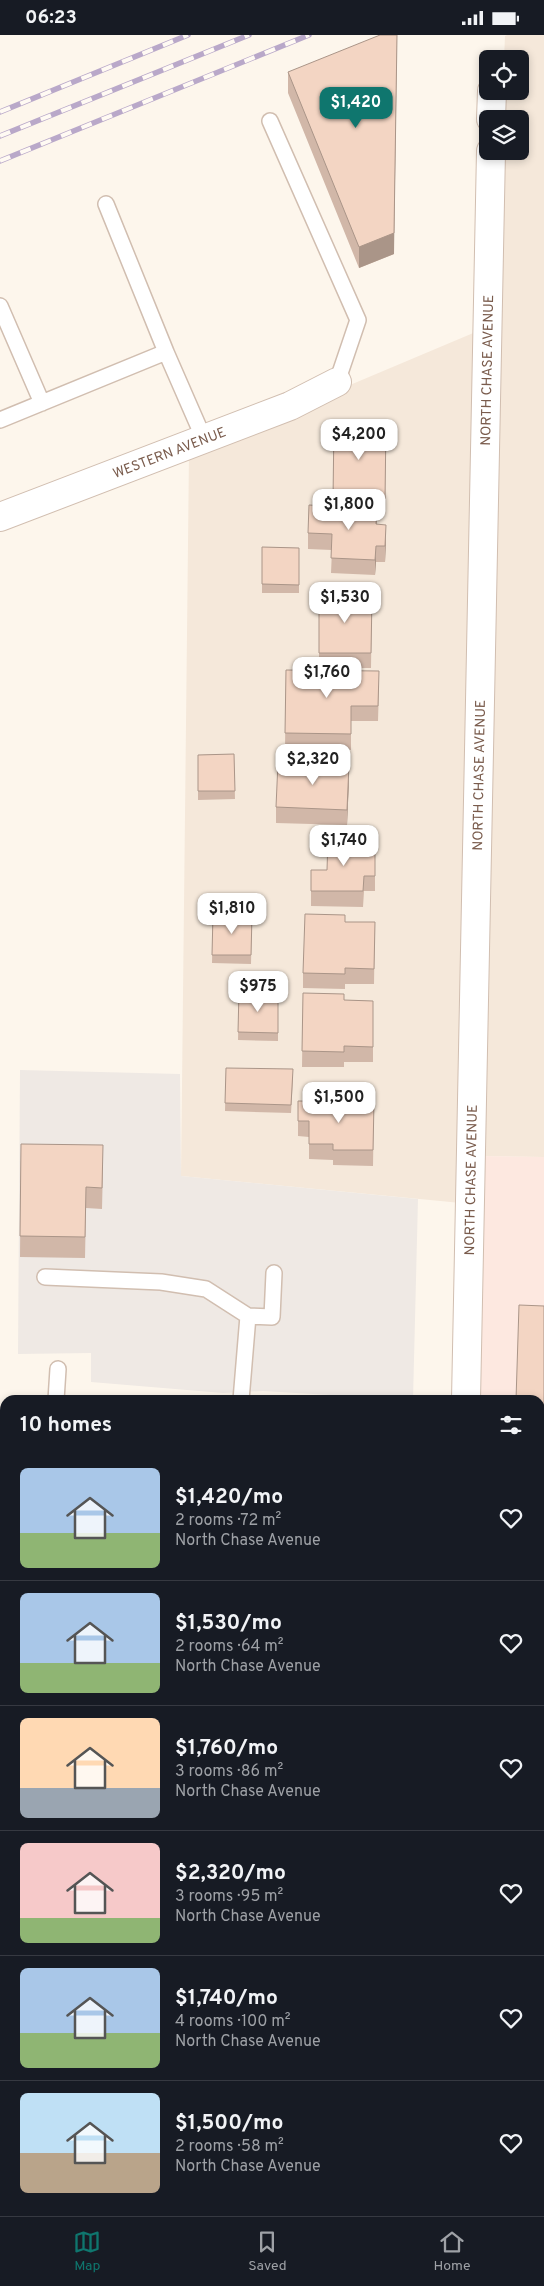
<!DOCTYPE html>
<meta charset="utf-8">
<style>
:root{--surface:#171b24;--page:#242831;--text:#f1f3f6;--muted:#9ea1a6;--line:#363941;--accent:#0f766e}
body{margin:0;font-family:Overpass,sans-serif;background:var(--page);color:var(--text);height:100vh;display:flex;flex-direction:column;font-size:19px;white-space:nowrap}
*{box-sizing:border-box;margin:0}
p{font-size:16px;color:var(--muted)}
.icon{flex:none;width:28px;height:28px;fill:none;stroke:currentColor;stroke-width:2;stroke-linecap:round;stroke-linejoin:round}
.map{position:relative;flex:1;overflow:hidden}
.drawer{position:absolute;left:0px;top:1360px;width:545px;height:821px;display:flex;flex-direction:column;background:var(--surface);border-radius:15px 15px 0 0;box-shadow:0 2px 8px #0003}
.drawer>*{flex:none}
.fabs{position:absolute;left:479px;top:15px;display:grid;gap:10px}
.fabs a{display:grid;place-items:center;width:50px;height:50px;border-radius:8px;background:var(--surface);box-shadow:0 2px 8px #0003;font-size:25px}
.price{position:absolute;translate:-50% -42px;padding:0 11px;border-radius:10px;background:#fff;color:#222;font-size:16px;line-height:32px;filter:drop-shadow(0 1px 2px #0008)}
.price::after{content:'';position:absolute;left:50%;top:30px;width:15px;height:11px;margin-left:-8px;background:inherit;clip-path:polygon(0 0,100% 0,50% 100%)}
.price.on{background:var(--accent);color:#fff}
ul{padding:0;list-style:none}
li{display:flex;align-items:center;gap:15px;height:125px;padding:0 20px}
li+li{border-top:1px solid var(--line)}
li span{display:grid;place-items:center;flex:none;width:140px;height:100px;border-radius:8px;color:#555}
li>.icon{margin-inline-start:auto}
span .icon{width:60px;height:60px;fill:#fffc;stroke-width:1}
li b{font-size:21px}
h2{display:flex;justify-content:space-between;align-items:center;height:60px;padding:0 20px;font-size:21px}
.status{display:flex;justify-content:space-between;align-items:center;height:35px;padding:0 25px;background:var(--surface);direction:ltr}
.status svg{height:14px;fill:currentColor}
.tab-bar{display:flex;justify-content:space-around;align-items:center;height:70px;border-top:1px solid var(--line);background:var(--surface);font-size:14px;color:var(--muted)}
.tab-bar a{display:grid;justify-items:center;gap:2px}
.tab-bar .on{color:var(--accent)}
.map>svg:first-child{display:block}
.residential{fill:#f5e8da}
.commercial{fill:#fde8e0}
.industrial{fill:#efe9e4}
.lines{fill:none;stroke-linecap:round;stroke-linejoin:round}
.service-casing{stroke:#d1beb0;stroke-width:18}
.minor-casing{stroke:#d1beb0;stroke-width:30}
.secondary-casing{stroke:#d6c0b0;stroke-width:30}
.service{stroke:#fff;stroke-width:15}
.minor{stroke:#fff;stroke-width:28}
.secondary{stroke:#fff;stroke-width:28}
.rail-casing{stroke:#b9a8c9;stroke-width:5.5}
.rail{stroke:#fffaf3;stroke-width:4;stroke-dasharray:11;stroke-linecap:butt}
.wall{fill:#d1b7a8}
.shaded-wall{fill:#aa9588}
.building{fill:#f3d5c3;stroke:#aa9588}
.labels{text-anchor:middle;stroke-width:4;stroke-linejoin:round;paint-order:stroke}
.street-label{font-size:14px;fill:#7a5c4d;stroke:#fffaf3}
</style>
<div class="status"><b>06:23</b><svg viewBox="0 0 49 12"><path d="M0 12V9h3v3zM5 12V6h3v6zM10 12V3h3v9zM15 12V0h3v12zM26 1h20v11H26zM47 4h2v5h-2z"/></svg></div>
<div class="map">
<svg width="544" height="2181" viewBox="0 0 544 2181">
<rect width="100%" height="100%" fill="#fdf6ec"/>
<!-- residential -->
<path class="residential" d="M507,0H544V1122L479,1121L502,116H520V84H503V56H520V24H504L505,1Z
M478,296L461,1168L181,1141L189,418Z
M540,1671H544V2181H0V1696H5V2176H540Z"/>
<!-- commercial -->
<path class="commercial" d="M479,1121L544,1122V1450H540V1365H475Z"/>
<!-- industrial -->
<path class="industrial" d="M20,1035L180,1039L181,1141L418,1164L413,1365L263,1356L223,1358L91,1347V1318L18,1319Z"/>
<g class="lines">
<!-- service casing -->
<g class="service-casing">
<path id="service" d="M270,86L358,285L337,347
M106,169L166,317
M0,271L42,368
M0,385L166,317L204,404
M45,1242L161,1247L206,1254L248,1281
M56,1365L58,1334
M241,1365L248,1281L272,1282L274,1238"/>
</g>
<!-- minor casing -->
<g class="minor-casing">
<g id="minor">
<path d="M491,84L492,56"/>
<path id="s1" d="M0,482L290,371L337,347"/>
<path id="s2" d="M466,1365L491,116"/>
<path d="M0,1682L5,1683"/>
<path d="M427,2176V2181"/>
</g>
</g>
<!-- secondary casing -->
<g class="secondary-casing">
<path id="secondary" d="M0,1414L5,1415
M540,1463H544"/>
</g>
<!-- service -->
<use href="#service" class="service"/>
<!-- minor -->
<use href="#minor" class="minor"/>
<!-- secondary -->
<use href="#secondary" class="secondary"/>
<!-- rail casing -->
<g class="rail-casing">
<path id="rail" d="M0,77L188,0
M0,101L249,0
M0,126L309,0"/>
</g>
<!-- rail -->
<use href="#rail" class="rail"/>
</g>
<!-- wall -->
<path class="wall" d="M288,37L394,219L359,233L288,58Z
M334,388L386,389L385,480H377V489L386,505L385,527H376L375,540L331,538L332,515L308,514V498L333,472Z
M262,512L299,513V558H262Z
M319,561H372L371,633H319Z
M286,635L379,651L378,686H351V715L285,714Z
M234,719L235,764L198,765V720Z
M349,745L347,790L276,788V772Z
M363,819H375V856H364L363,872L311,871V835H327Z
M213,879L252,880L251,929L212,928Z
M345,887H375L374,949H345V954L303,953V938Z
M239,957L278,958V1006L238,1005Z
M303,958L344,965L373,966V1027H344V1032H302Z
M226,1033L293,1043L291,1078L225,1076Z
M298,1066L374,1067L373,1131L333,1130V1125L309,1124V1102L298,1101Z
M21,1109L103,1131L102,1174L86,1173L85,1223L20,1222Z
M544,1271V1400H540V1365Z
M540,1792H544V1875H540Z
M540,1980H544V2044H540Z
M540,2050L544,2051V2146H540Z"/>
<!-- shaded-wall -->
<path class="shaded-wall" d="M397,0L394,219L359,233V212Z
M386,490V505L385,527V511Z
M376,511V527L375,540V525Z
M349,729V745L347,790V775Z"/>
<!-- building -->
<path class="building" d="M380,0H397L394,198L359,212L288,37Z
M334,388L386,389L385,464H333Z
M309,470L377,474L376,489L386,490L385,511H376L375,525L331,523L332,499L308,498Z
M262,512L299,513V550L262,549Z
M319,561H372L371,618H319Z
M286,635L379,636L378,671H351V699L285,698Z
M234,719L235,756H198V720Z
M278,727L349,729L347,775L276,772Z
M328,803L363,804V819H375V841H364L363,856H311V835H327Z
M213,879L252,880L251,920H212Z
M305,879L345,880V887H375L374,934L345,933V939L303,938Z
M239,957L278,958V998L238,997Z
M303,958L344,959V965L373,966V1012L344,1011V1017L302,1016Z
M226,1033L293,1034L291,1070L225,1068Z
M298,1066L374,1067L373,1115H333V1109H309V1086H298Z
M21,1109L103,1110L102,1153L86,1152L85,1202L20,1201Z
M519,1270L544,1271V1380H540V1365H516Z
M540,1792H544V1859H540Z
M540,1980H544V2028H540Z
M540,2050L544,2051V2131H540Z
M540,2154H544V2181H525V2176H540Z
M189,2176H229V2181H190Z
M327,2177V2181H281V2179Z"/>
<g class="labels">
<!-- street labels -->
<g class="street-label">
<text dy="5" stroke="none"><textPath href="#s2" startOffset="1030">NORTH CHASE AVENUE</textPath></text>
<text dy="5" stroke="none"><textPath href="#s1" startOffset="181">WESTERN AVENUE</textPath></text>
<text dy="5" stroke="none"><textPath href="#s2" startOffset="625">NORTH CHASE AVENUE</textPath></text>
<text dy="5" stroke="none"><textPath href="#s2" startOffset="220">NORTH CHASE AVENUE</textPath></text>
</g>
</g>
</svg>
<div class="fabs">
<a><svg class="icon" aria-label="locate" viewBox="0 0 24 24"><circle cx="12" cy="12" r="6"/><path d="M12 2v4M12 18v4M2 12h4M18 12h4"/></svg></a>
<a><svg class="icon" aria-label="layers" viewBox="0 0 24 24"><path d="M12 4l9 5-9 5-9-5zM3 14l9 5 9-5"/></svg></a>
</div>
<b class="price on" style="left:356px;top:94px">$1,420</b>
<b class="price" style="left:359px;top:426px">$4,200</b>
<b class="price" style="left:349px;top:496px">$1,800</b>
<b class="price" style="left:345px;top:589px">$1,530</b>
<b class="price" style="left:327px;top:664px">$1,760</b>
<b class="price" style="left:313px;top:751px">$2,320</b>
<b class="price" style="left:344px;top:832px">$1,740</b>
<b class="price" style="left:232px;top:900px">$1,810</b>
<b class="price" style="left:258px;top:978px">$975</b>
<b class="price" style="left:339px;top:1089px">$1,500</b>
<section class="drawer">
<h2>10 homes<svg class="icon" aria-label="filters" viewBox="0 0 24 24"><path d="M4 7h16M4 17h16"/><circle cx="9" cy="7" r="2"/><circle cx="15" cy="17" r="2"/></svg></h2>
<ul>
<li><span style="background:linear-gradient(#a9c7e8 65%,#8fb573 0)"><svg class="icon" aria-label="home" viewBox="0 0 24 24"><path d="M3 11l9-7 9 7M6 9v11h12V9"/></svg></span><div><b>$1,420/mo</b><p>2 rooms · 72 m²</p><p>North Chase Avenue</p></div><svg class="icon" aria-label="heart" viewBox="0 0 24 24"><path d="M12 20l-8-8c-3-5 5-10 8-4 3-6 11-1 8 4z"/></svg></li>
<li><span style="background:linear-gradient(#a9c7e8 70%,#8fb573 0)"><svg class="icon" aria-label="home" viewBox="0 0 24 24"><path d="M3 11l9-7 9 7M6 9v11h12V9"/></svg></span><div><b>$1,530/mo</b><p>2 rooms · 64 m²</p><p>North Chase Avenue</p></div><svg class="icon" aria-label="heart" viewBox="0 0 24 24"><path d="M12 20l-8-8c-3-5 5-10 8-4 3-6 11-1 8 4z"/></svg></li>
<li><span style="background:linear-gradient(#ffd9b3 70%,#9aa5b1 0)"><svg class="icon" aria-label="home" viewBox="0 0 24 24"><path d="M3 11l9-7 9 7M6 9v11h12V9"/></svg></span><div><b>$1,760/mo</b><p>3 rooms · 86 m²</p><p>North Chase Avenue</p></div><svg class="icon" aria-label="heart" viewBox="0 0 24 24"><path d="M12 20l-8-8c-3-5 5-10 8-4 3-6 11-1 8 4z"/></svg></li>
<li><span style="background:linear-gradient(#f6c9c9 75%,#8fb573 0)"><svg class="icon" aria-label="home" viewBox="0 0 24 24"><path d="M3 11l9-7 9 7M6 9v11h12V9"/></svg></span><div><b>$2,320/mo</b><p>3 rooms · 95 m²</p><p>North Chase Avenue</p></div><svg class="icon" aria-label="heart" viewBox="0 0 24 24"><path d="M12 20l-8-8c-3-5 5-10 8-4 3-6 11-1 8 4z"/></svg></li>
<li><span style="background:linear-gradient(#a9c7e8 65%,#8fb573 0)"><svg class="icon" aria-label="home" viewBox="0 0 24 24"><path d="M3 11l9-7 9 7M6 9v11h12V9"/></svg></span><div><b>$1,740/mo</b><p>4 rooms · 100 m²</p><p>North Chase Avenue</p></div><svg class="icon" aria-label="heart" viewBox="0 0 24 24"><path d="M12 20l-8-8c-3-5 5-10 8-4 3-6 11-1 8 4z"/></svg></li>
<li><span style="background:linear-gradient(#bfe0f5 60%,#b9a48a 0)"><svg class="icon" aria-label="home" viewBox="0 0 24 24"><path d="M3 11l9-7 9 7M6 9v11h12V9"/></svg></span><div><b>$1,500/mo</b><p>2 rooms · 58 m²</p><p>North Chase Avenue</p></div><svg class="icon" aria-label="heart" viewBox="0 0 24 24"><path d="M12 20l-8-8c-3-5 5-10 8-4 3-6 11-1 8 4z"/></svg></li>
</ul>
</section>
</div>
<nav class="tab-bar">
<a class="on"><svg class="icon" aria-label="map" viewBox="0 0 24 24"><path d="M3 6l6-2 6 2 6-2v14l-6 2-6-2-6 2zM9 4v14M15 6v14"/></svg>Map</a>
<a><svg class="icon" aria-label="saved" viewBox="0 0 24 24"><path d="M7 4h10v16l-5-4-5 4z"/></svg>Saved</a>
<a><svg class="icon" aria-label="home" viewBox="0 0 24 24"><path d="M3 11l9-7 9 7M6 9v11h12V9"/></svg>Home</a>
</nav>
